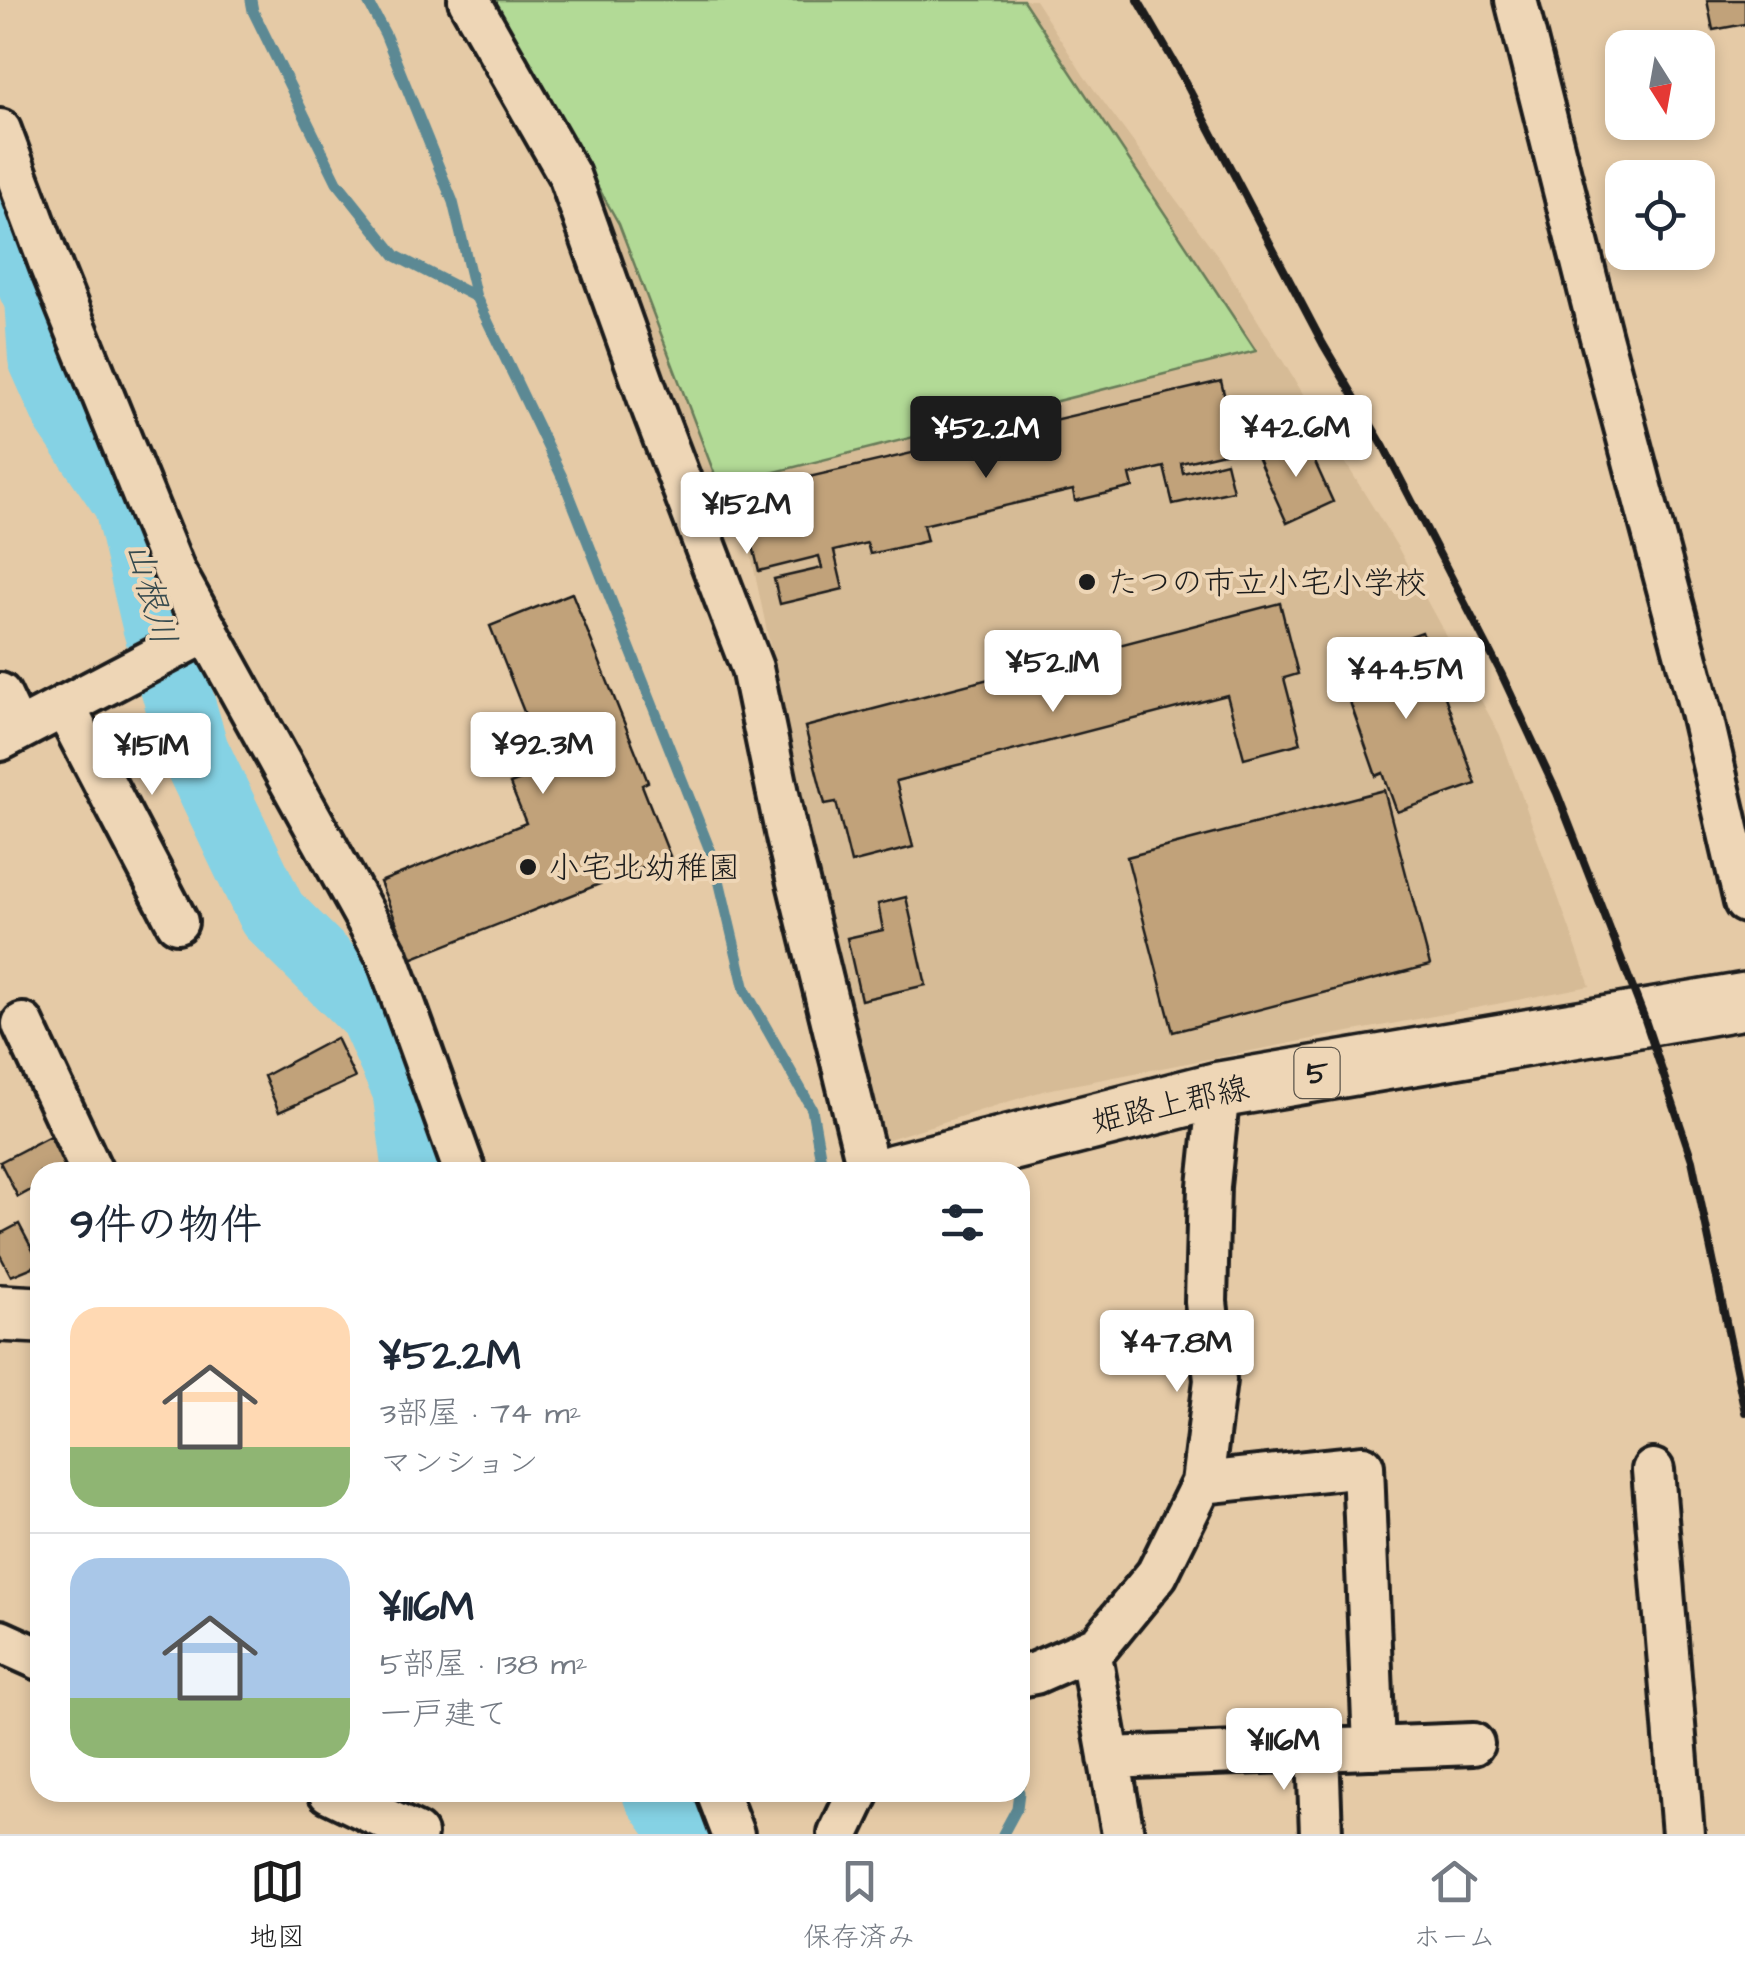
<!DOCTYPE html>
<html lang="ja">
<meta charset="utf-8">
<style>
:root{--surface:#fff;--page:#f6f6f7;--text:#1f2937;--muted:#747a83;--line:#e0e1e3;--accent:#1c1c1c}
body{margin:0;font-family:"Architects Daughter","Klee One",sans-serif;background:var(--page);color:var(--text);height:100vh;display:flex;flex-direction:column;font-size:38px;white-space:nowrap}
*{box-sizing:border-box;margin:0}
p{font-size:32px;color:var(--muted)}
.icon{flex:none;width:55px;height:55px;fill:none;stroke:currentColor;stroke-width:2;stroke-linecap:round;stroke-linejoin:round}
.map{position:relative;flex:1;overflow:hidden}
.sheet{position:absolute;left:30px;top:1162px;width:1000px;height:640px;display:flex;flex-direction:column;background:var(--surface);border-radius:30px;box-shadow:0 5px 15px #0003}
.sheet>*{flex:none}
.needle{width:65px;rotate:169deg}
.tools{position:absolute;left:1605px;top:30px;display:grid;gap:20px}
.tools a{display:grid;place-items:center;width:110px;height:110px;border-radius:20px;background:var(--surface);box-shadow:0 5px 15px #0003;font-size:50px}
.price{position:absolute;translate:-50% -85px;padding:0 22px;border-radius:10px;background:#fff;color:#222;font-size:32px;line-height:65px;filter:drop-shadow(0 2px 5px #0008)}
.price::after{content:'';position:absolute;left:50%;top:60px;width:30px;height:22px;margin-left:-15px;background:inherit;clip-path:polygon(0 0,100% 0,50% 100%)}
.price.current{background:var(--accent);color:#fff}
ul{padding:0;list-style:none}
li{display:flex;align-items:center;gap:30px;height:250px;padding:0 40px}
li+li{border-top:2px solid var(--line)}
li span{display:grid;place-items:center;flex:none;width:280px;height:200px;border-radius:30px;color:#555}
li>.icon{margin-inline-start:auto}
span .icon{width:120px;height:120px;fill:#fffc;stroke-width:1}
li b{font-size:42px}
h2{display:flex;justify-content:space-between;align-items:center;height:120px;padding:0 40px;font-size:42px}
.dock{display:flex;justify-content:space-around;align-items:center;height:140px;border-top:2px solid var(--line);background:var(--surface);font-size:28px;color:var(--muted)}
.dock a{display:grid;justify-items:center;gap:5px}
.dock .current{color:var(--accent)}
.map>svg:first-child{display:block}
.built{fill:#d6bb96}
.green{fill:#b2da96;stroke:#677b59;stroke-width:2.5}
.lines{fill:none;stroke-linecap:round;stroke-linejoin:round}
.stream{stroke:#5b8994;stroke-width:11}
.river{stroke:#85d2e4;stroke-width:70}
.building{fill:#c1a27a;stroke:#1c1c1c;stroke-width:2.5}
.street-casing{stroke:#1c1c1c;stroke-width:48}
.primary-casing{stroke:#1c1c1c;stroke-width:62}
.street{stroke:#eed6b6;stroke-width:40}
.primary{stroke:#eed6b6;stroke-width:55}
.rail{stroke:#1c1c1c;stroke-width:8}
.poi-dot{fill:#1c1c1c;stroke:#eed6b6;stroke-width:4}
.labels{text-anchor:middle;stroke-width:8;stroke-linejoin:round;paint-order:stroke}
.shield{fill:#eed6b6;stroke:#5b544a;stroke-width:2.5}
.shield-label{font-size:30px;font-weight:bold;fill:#1c1c1c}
.poi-label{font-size:32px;fill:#1c1c1c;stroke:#eed6b6;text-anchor:start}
.street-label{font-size:32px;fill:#1c1c1c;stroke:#eed6b6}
.water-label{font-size:35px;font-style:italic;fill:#364a4e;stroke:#eed6b6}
</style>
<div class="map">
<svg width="1745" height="1834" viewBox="0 0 1745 1834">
<rect width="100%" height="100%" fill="#e5caa6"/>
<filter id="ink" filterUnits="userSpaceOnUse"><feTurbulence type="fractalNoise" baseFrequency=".01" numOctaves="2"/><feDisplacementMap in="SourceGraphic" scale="20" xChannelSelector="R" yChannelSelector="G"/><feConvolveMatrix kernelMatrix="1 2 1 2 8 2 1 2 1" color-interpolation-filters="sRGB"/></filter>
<g filter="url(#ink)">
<!-- built -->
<path class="built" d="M481,0H1035L1084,76L1218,256L1397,546L1500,735L1590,986L1046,1090L879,1142L821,889L742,512L703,515Z"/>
<!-- green -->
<path class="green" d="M492,0H1023L1256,351L719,486L619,224Z"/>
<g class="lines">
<!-- stream -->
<path class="stream" d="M251,0L253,11L337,182L396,256L476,297
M367,0L385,34L453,202L476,297L563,479L715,863L745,990L812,1109L823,1172
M1020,1742L1023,1763L1020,1783
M1003,1834L1017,1808L1019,1792"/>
<!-- river -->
<path class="river" d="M0,216L39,299L43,358L67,412L128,502L157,625L194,751L272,914L373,1014L407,1089L418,1172
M657,1792L687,1834"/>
</g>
<!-- building -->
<path class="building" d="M1707,0H1745V24L1713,30Z
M1221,381L1237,450L1181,463L1183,473L1226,462L1233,491L1173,504L1164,467L1130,475L1133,487L1075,501L1073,490L923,525L927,541L870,554L867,543L834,551L843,589L780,604L774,579L822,568L819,556L759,571L740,493Z
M1304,438L1333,502L1287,523L1258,459Z
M572,593L648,782L642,785L670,856L411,959L380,882L526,823L510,784L547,770L490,626Z
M1280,603L1298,674L1284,678L1301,743L1244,758L1227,695L896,781L913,847L851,863L836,802L825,804L805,727Z
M1422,632L1476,784L1397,812L1383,773L1376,776L1336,662Z
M1384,790L1430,965L1173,1032L1127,857Z
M906,897L926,985L861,1000L847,938L883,930L878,904Z
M336,1038L355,1078L279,1112L264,1076Z
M50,1136L69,1171L40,1172V1185L18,1197L0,1162Z
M19,1224L40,1264L11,1276L0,1255V1234Z"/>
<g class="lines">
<!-- street casing -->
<g class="street-casing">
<path id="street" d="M469,0L569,175L649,399L752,668L787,837L869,1172
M1516,0L1601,337L1701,712L1745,902
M0,130L51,267L174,571L387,956L465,1172
M0,694L17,730
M64,706L177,922
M0,740L208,631
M23,1024L92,1172
M1653,1470L1683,1834
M1202,1483L1363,1466L1374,1748
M0,1641L40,1659
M1090,1650L1123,1834
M1020,1676L1035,1673L1099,1645L1157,1574L1202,1483L1215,1380L1206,1302L1209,1186L1219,1090
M1318,1750L1321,1834
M1109,1758L1473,1744
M329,1792L416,1834
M717,1792L733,1834
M839,1834L859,1792"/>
</g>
<!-- primary casing -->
<g class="primary-casing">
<path id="primary" d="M895,1172L1219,1090L1745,1001
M0,1313L40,1315"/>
</g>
<!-- street -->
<use href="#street" class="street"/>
<!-- primary -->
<use href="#primary" class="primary"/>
<!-- rail -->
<path class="rail" d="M1138,0L1181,74L1323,344L1384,447L1501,673L1557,793L1644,1017L1692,1160L1745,1412"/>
</g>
</g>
<!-- markers -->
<g class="poi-dot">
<circle cx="1087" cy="582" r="10"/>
<circle cx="528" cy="867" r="10"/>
</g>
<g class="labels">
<!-- shield labels -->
<rect class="shield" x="1294.5" y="1048" width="45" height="50" rx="8"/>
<g class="shield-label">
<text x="1317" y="1083">5</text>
</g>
<!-- poi labels -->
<g class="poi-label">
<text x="1107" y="593">たつの市立小宅小学校</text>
<text x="548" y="878">小宅北幼稚園</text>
</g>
<!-- street labels -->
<g class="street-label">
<text transform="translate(1170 1104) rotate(-13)" y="11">姫路上郡線</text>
</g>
<!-- water labels -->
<g class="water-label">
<text transform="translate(152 593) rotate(75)" y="12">山根川</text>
</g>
</g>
</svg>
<div class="tools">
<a><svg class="needle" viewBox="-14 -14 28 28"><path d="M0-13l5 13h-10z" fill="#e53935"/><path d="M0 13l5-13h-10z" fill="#747a83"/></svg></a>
<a><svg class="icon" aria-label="locate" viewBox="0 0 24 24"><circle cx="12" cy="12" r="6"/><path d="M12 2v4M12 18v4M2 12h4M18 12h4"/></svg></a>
</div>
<b class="price" style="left:1296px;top:480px">¥42.6M</b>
<b class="price current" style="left:986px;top:481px">¥52.2M</b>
<b class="price" style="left:747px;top:557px">¥152M</b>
<b class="price" style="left:1053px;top:715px">¥52.1M</b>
<b class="price" style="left:1406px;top:722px">¥44.5M</b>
<b class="price" style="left:543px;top:797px">¥92.3M</b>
<b class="price" style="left:152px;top:798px">¥151M</b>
<b class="price" style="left:1177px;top:1395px">¥47.8M</b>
<b class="price" style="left:1284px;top:1793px">¥116M</b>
<section class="sheet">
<h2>9件の物件<svg class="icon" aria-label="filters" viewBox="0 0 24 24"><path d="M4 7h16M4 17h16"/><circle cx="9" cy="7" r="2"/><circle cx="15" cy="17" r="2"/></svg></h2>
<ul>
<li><span style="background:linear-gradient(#ffd9b3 70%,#8fb573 0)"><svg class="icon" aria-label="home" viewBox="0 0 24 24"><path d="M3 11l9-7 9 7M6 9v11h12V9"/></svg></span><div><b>¥52.2M</b><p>3部屋 · 74 m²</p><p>マンション</p></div></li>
<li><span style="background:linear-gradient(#a9c7e8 70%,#8fb573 0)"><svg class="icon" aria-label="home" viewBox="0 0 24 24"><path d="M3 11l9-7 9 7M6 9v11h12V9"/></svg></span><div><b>¥116M</b><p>5部屋 · 138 m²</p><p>一戸建て</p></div></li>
</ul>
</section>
</div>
<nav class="dock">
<a class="current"><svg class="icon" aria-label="map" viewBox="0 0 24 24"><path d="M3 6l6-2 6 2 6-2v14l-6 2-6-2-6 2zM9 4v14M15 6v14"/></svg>地図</a>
<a><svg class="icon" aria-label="saved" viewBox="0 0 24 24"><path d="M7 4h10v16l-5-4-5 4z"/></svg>保存済み</a>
<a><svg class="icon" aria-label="home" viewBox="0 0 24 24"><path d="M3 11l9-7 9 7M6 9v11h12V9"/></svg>ホーム</a>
</nav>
